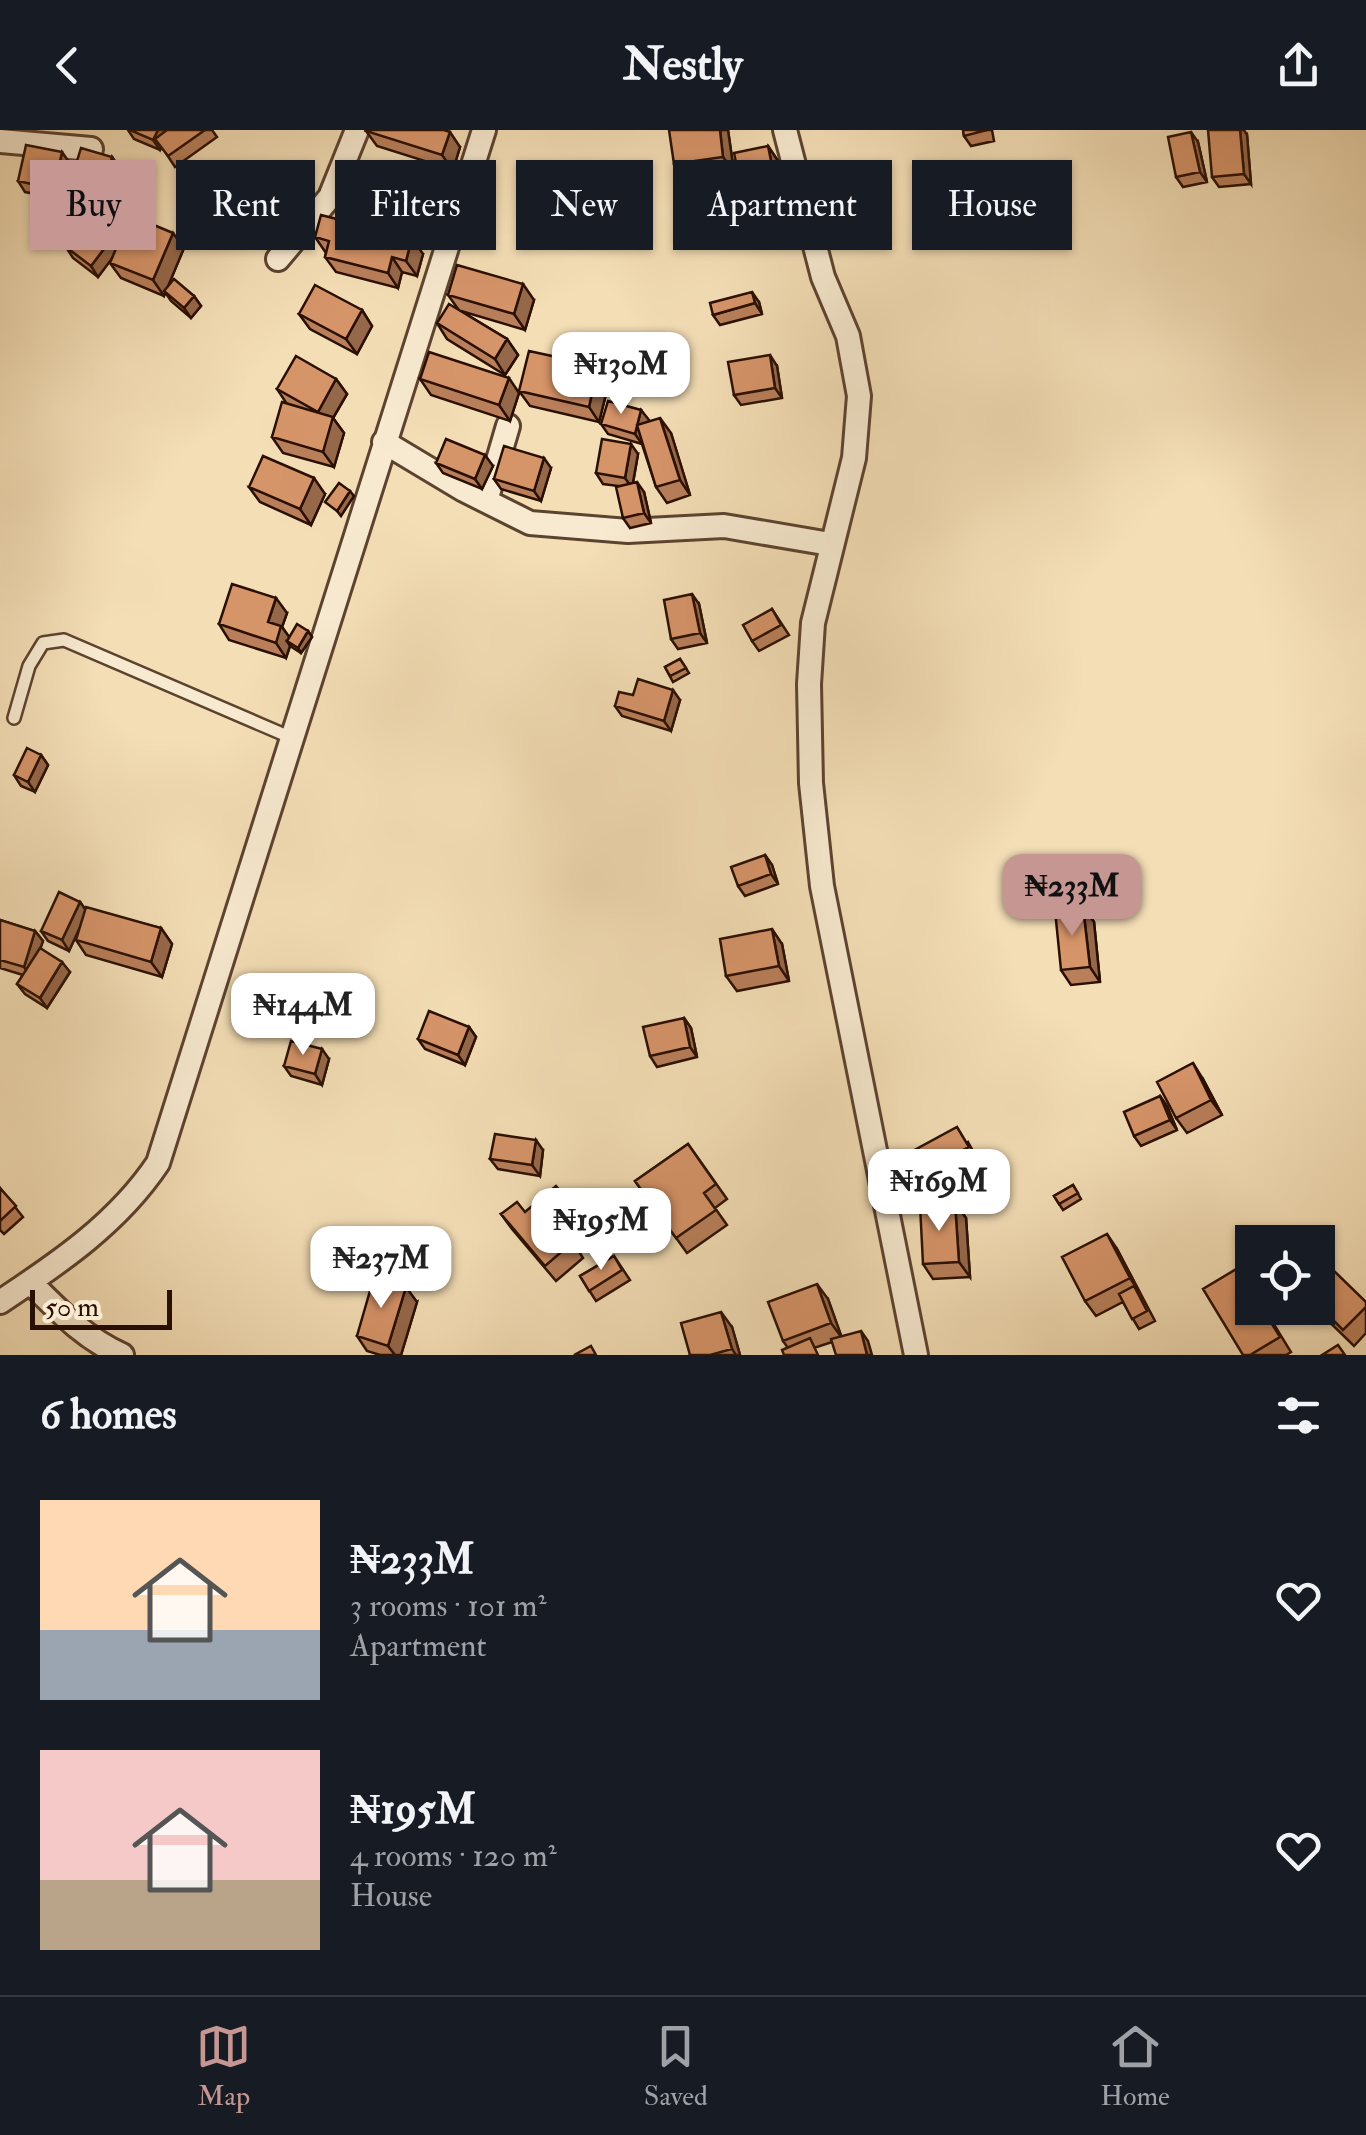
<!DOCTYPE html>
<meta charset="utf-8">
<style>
:root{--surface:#171b24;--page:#242831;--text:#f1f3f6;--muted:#9ea1a6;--line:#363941;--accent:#c59692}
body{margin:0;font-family:"IM FELL Double Pica",serif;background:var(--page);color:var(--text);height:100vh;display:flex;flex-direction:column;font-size:38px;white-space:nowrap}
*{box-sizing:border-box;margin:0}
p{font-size:32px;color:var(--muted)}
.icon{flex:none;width:55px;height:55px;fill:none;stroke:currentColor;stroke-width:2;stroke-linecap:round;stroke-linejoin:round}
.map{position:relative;height:1225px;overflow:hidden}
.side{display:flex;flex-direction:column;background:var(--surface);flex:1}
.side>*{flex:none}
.guide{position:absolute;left:30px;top:30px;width:1308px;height:90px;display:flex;gap:20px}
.controls{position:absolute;left:1235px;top:1095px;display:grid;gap:20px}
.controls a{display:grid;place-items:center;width:100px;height:100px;border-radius:0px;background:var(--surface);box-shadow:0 2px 8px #0004;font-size:50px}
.scale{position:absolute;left:30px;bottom:25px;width:142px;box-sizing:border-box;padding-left:10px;border:5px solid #2a0f03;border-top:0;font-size:28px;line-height:35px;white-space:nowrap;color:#2a0f03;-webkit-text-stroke:8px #f8ead0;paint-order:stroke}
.price{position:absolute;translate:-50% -85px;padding:0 22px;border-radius:20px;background:#fff;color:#222;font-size:32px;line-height:65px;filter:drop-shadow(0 2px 5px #0008)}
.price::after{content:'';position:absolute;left:50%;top:60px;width:30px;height:22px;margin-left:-15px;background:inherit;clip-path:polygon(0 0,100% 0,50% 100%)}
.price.selected{background:var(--accent);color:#111}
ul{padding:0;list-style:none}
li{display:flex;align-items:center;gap:30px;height:250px;padding:0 40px}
li span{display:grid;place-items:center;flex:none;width:280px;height:200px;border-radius:0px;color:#555}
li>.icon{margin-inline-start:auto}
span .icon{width:120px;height:120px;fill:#fffc;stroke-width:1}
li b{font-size:42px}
h2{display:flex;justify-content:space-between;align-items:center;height:120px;padding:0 40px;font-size:42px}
.tag{padding:0 35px;border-radius:0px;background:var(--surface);box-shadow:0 2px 8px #0004;font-size:35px;line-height:90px}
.tag.selected{background:var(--accent);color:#111}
header{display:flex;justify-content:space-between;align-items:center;height:130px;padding:0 40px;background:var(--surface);font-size:45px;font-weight:700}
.dock{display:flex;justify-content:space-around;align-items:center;height:140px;border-top:2px solid var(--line);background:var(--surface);font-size:28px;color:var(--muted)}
.dock a{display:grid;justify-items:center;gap:5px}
.dock .selected{color:var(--accent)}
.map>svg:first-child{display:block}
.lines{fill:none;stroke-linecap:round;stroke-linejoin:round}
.lane-casing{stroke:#5c4330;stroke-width:16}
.street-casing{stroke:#5c4330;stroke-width:28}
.lane{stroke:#f8ead0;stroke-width:11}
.street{stroke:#f8ead0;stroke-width:22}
.wall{fill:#b87f5a;stroke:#2a0f03;stroke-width:2.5}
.shaded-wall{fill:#96684a;stroke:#2a0f03;stroke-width:2.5}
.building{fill:#d69469;stroke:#2a0f03;stroke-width:2.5}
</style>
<header><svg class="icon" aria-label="back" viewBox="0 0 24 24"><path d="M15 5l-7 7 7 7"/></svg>Nestly<svg class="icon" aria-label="share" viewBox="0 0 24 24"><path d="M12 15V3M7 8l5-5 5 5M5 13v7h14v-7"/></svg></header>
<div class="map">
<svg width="1366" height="1225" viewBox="0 0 1366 1225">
<rect width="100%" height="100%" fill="#f4deb6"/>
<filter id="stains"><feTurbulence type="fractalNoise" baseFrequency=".002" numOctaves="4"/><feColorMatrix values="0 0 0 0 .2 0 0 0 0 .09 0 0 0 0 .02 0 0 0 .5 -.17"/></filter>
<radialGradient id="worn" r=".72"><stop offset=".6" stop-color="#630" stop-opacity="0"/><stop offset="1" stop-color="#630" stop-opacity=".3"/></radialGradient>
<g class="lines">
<!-- lane casing -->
<g class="lane-casing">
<path id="lane" d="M14,588L29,536L43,513L64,510L292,608"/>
</g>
<!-- street casing -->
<g class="street-casing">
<path id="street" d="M785,0L823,147L848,206L859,266L854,328L813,493L809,554L811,653L822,756L916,1225
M0,11L91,19
M278,129L330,67L357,0
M384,312L464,360L530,393L628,401L724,396L830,414
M486,371L508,296
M30,1152C59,1181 84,1208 122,1225
M0,1172C59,1133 118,1093 158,1033L484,0"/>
</g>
<!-- lane -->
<use href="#lane" class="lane"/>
<!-- street -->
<use href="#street" class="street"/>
</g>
<!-- wall -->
<path class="wall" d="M128,0H212L217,7L175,37L162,17L160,20L134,9Z
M728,0L734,42L685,49L674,34Z
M963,0H992L994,11L971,16L964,6Z
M366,1L460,17L453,40L377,16Z
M1247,5L1251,54L1219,57L1212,47Z
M1198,12L1207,52L1183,57L1176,47Z
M768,16L778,31L790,84L756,92L745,76Z
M112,27L119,37L108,76L76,67L69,57Z
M69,32L62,69L25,62L18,51Z
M122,95L124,99L184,118L168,156L194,166L201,176L191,188L171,171L165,162L164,166L121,148L110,133L112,128L98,147L73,128L66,117Z
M315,107L423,124L417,146L402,142L398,158L336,142L325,127L326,123Z
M448,165L534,170L525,200L461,181L507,209L518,225L505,245L447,209L437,193L458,179Z
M759,172L762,184L720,195L713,185Z
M362,180L372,196L357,224L310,199L299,184Z
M777,236L782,268L741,275L734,265Z
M336,249L347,264L333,288L344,303L334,337L283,323L272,307L287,274L277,259Z
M420,249L519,263L510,291L431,265Z
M609,252L599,292L530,276L519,261Z
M641,280L648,291L671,303L690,365L667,373L656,357L642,314L608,304L601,294Z
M638,324L633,353L644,362L651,393L630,398L623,388L619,356L603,354L596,343Z
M436,333L493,336L482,359L443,343Z
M551,338L541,371L501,359L494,349Z
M249,357L325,364L311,395L260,372Z
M699,474L707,513L678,519L671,509Z
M772,479L789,505L759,521L752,511Z
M287,483L282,497L289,507L308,501L312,507L301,523L290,516L286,528L229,510L219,494Z
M680,529L689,543L673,552L665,537Z
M633,565L680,570L671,601L622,586L615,576Z
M41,625L48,635L35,662L21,656L14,645Z
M765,725L772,735L778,754L745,766L738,756Z
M80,772L85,779L161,798L172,814L162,847L86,825L76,810L78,801L69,821L48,811L41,801Z
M1083,777L1094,792L1100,852L1071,855L1061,840Z
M0,790L35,801L43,811L40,818L70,842L47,878L25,864L17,854L23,845L0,838Z
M782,814L789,851L737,861L726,846Z
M684,888L691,898L697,927L657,937L650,926Z
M469,897L476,907L465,935L425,919L418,909Z
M329,929L322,955L291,946L284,936Z
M1203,949L1222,985L1187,1003L1176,988Z
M1160,966L1167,976L1177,1000L1141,1016L1134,1006Z
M968,1012L979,1032L968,1038L973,1047L936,1068L925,1053Z
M688,1014L727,1069L715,1078L727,1095L687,1123L635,1051Z
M543,1020L540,1046L498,1039L490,1029Z
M1073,1055L1081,1069L1063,1080L1054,1066Z
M0,1058L23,1087L4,1104L0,1100Z
M955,1073L966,1088L970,1147L933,1149L923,1134Z
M525,1082L581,1086L592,1101L575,1115L583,1128L556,1151L512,1099L501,1084Z
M1117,1119L1155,1191L1139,1199L1123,1172L1096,1186L1085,1171Z
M614,1126L630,1150L596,1171L580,1146Z
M1318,1150L1366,1172V1203L1354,1216L1315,1178H1318Z
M828,1169L841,1206L868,1211L832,1212L817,1217L788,1218L783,1211Z
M417,1172L401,1225H380L367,1221L357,1206Z
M1252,1178H1264L1291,1222L1286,1225H1243Z
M732,1197L740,1225H690Z"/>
<!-- shaded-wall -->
<path class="shaded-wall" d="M158,0H170L160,20L153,10Z
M720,0H728L734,42L723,27Z
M1240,0H1244L1247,5L1251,54L1244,44Z
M450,2L460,17L453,40L442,25Z
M1191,2L1198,12L1207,52L1200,42Z
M768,16L778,31L790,84L779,69Z
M62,22L69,32L62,69L54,59Z
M112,27L119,37L108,76L101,66Z
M122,95L129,106L98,147L91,136Z
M173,103L184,118L164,166L153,150Z
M412,108L423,124L417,146L406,131Z
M392,127L402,142L398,158L388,143Z
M523,154L534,170L525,200L514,184Z
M752,162L759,172L762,184L755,173Z
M194,166L201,176L191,188L184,178Z
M362,180L372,196L357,224L346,209Z
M507,209L518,225L505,245L495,229Z
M770,225L777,236L782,268L775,258Z
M598,236L609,252L599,292L589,277Z
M509,248L519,263L510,291L499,275Z
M336,249L347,264L333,288L344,303L334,337L323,322L328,297L318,282Z
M641,280L649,290L642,314L635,304Z
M660,288L671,303L690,365L680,350Z
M631,314L638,324L632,358L625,348Z
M485,325L493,336L482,359L475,349Z
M544,328L551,338L541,371L534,361Z
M314,348L325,364L311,395L300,379Z
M637,352L644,362L651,393L644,383Z
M350,361L354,366L341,386L337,381Z
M692,464L699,474L707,513L700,503Z
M276,468L287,483L282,497L292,511H287L290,516L286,528L276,513L268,492Z
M308,501L312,507L301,523L298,518Z
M673,560L680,570L671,601L664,591Z
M41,625L48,635L35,662L28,652Z
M765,725L772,735L778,754L771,744Z
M80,772L87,782L69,821L62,810Z
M1083,777L1094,792L1100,852L1090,837Z
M161,798L172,814L162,847L151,832Z
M772,799L782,814L789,851L779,836Z
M35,801L43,811L31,847L24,837Z
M62,832L70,842L47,878L40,868Z
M684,888L691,898L697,927L690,917Z
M469,897L476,907L465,935L458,925Z
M322,919L329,929L322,955L315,944Z
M1193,933L1203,949L1222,985L1211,970Z
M1160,966L1167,976L1177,1000L1170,990Z
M536,1010L543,1020L540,1046L532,1035Z
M955,1073L966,1088L970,1147L959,1132Z
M1107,1104L1117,1119L1140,1163L1130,1148Z
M817,1154L828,1169L842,1208L831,1193Z
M406,1157L417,1172L401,1225H395L388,1216Z
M721,1182L732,1197L740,1225H736L732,1219Z
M861,1201L868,1211L872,1225H867Z"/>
<!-- building -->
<path class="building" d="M130,0H158L153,10Z
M167,0H205L168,26L155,9Z
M367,0H444L450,2L442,25L366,1Z
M669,0H720L723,27L674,34Z
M963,0H987L964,6Z
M1208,0H1240L1244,44L1212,47Z
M1191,2L1200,42L1176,47L1168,7Z
M26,15L62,22L54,59L18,51Z
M768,16L779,69L745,76L734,23Z
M81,18L112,27L101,66L69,57Z
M97,77L122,95L91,136L66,117Z
M130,85L173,103L153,150L110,133Z
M321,85L412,108L406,131L392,127L388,143L325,127L329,111L315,107Z
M457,135L523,154L514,184L448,165Z
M174,149L194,166L184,178L164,161Z
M315,155L362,180L346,209L299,184Z
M752,162L755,173L713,185L710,173Z
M449,174L507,209L495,229L437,193Z
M529,221L598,236L589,277L519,261Z
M429,222L509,248L499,275L420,249Z
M770,225L775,258L734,265L728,232Z
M296,226L336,249L318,282L277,259Z
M608,271L641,280L635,304L601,294Z
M282,272L333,287L323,322L272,307Z
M660,288L680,350L656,357L637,295Z
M446,309L485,325L475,349L436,333Z
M602,309L631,314L625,348L596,343Z
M504,316L544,328L534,361L494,349Z
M263,326L314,348L300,379L249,357Z
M637,352L644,383L623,388L616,357Z
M339,353L350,361L337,381L325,372Z
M232,454L276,468L268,492L281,496L276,513L219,494Z
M692,464L700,503L671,509L664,470Z
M772,479L781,495L752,511L743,495Z
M297,494L308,501L298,518L287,511Z
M680,529L686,538L670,546L665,537Z
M638,549L673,560L664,591L615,576L619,562L633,565Z
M27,618L41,625L28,652L14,645Z
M765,725L771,744L738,756L731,737Z
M59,762L80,772L62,810L41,801Z
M86,777L161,798L151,832L76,810Z
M1083,777L1090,837L1061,840L1055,780Z
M0,790L35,801L24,837L0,830Z
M772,799L779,836L726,846L720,809Z
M40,818L62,832L40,868L17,854Z
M429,881L469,897L458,925L418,909Z
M684,888L690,917L650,926L643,897Z
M291,911L322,919L315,944L284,936Z
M1193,933L1211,970L1176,988L1157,952Z
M1160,966L1170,990L1134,1006L1124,982Z
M957,997L969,1017L957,1023L963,1032L925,1053L909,1023Z
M495,1004L536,1010L532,1035L490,1029Z
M688,1014L716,1054L704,1063L716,1080L676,1108L635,1051Z
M1073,1055L1078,1063L1059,1074L1054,1066Z
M556,1056L581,1086L563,1101L573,1112L545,1136L501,1084L517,1072L525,1082Z
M0,1058L16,1076L0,1091Z
M955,1073L959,1132L923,1134L920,1075Z
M1107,1104L1130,1148L1085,1171L1062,1127Z
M614,1126L622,1140L589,1161L580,1146Z
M1330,1137L1366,1172V1177L1343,1200L1318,1175V1150Z
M1238,1138L1252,1161V1178H1262L1280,1207L1250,1225H1243L1203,1159Z
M374,1147L406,1157L388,1216L357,1206Z
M817,1154L831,1193L783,1211L768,1172Z
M1134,1156L1147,1181L1132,1189L1119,1164Z
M721,1182L732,1219L710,1225H690L681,1193Z
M861,1201L867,1225H836L831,1209Z
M810,1208L818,1225H784L782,1220Z
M1338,1215L1345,1225H1322Z
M591,1216L596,1225H574Z"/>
<rect width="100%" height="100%" filter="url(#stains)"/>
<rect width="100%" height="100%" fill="url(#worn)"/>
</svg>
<div class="controls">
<a><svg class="icon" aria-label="locate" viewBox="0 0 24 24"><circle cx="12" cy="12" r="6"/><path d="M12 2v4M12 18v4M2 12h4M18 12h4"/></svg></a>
</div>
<div class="scale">50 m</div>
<b class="price" style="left:621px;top:287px">₦130M</b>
<b class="price selected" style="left:1072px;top:809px">₦233M</b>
<b class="price" style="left:303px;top:928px">₦144M</b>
<b class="price" style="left:939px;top:1104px">₦169M</b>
<b class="price" style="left:601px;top:1143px">₦195M</b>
<b class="price" style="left:381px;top:1181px">₦237M</b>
<div class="guide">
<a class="tag selected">Buy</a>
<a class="tag">Rent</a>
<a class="tag">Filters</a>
<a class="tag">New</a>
<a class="tag">Apartment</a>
<a class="tag">House</a>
</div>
</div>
<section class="side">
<h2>6 homes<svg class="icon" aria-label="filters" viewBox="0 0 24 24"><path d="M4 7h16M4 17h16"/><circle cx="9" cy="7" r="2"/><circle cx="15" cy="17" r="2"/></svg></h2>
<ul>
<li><span style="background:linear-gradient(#ffd9b3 65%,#9aa5b1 0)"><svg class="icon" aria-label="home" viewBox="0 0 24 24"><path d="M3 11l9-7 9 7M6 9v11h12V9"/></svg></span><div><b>₦233M</b><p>3 rooms · 101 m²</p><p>Apartment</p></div><svg class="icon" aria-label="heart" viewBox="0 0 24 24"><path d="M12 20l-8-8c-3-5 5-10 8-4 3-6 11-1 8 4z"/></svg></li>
<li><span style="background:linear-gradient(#f6c9c9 65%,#b9a48a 0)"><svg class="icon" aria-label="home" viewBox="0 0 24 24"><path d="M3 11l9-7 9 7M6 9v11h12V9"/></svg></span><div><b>₦195M</b><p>4 rooms · 120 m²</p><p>House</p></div><svg class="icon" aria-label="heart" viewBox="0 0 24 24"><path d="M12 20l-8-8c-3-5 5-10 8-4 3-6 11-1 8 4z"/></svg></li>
</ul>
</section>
<nav class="dock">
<a class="selected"><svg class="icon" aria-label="map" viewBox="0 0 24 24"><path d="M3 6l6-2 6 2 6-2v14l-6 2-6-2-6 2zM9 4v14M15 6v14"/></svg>Map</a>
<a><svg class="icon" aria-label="saved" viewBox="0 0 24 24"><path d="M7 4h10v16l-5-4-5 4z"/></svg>Saved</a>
<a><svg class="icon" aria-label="home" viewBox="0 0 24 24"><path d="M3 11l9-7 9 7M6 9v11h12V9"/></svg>Home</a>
</nav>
